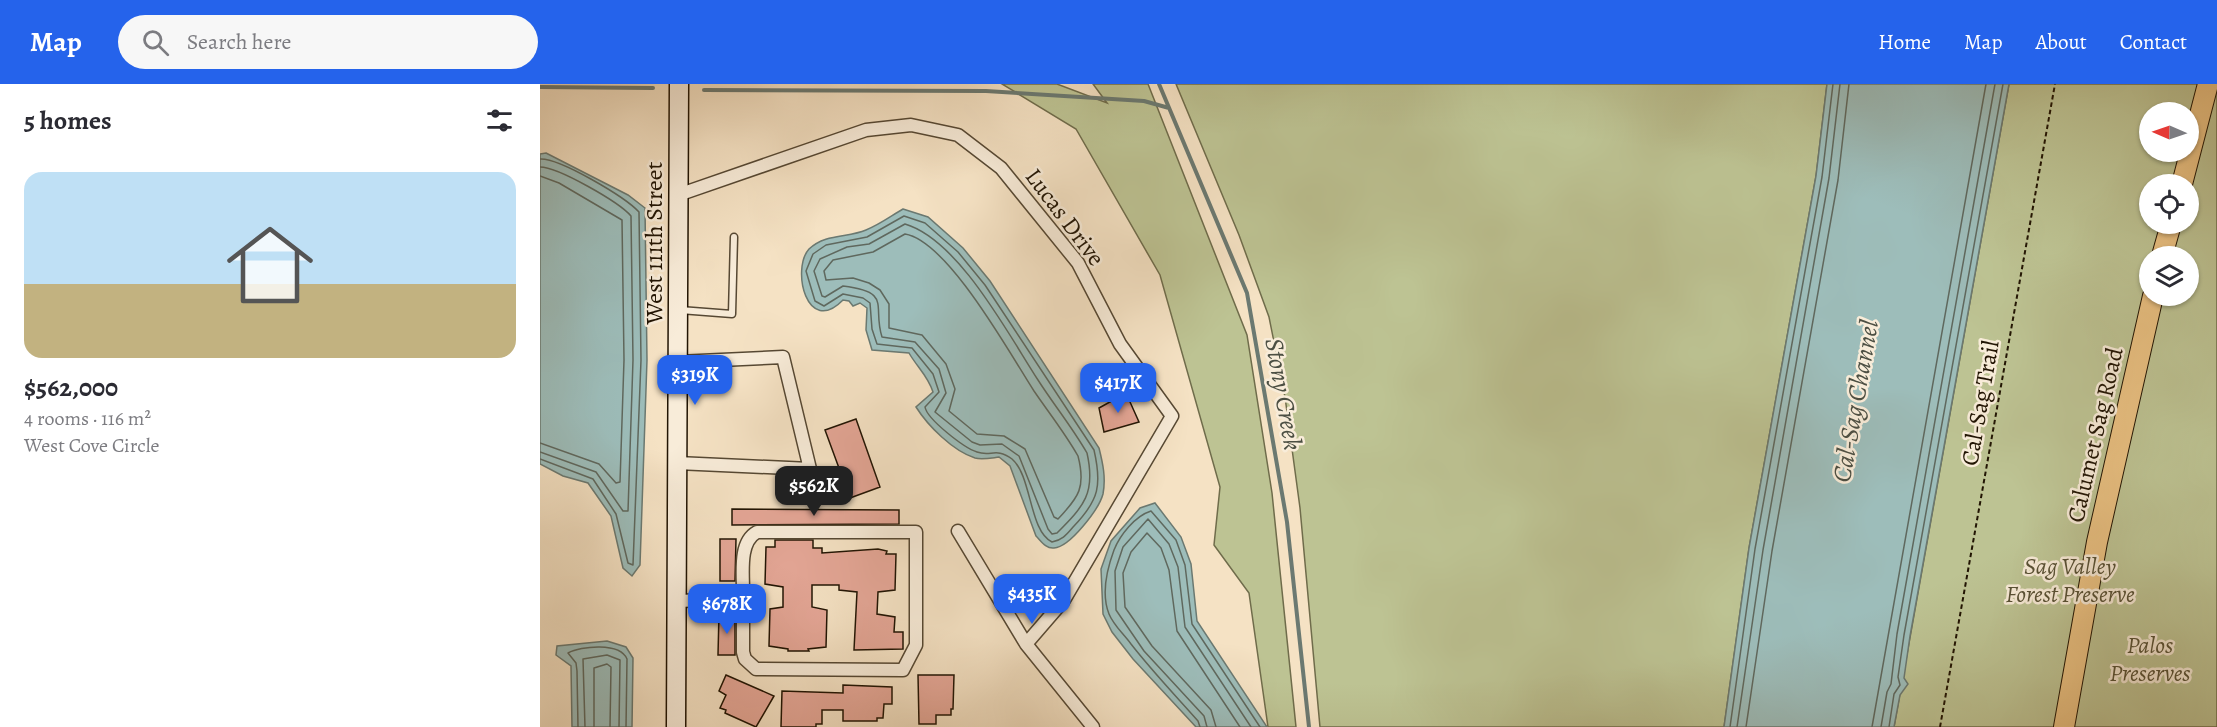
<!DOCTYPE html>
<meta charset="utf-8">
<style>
:root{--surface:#fff;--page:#f7f7f7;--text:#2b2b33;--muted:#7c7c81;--accent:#2563eb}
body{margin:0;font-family:Alegreya,serif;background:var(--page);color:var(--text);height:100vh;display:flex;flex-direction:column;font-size:22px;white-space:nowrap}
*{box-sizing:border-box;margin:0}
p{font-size:20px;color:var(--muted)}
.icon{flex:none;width:33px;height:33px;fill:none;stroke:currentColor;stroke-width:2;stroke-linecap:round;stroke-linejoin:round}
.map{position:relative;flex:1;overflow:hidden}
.sheet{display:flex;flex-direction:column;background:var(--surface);width:540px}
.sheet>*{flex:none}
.needle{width:39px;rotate:272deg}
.buttons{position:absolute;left:1599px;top:18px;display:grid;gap:12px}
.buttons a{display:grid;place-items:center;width:60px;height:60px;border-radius:50%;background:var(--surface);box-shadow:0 2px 4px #0004;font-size:30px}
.price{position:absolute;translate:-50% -51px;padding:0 14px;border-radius:12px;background:var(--accent);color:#fff;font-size:20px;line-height:39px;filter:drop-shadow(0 2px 3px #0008)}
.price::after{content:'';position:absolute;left:50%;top:36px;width:18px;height:14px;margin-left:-9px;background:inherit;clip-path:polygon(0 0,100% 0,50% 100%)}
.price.selected{background:#222;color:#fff}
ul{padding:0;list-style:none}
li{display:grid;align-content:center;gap:12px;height:318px;padding:0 24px}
li span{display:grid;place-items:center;height:186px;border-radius:18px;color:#555}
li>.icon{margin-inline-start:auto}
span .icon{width:108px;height:108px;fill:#fffc;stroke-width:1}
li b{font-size:26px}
h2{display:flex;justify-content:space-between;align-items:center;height:72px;padding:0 24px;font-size:26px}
header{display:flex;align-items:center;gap:36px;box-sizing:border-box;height:84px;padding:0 30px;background:var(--accent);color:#fff}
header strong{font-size:28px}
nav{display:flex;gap:33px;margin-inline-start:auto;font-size:21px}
.search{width:420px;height:54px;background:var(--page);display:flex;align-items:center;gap:15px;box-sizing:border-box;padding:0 21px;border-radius:33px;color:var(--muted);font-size:22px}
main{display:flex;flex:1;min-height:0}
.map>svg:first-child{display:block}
.green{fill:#bdc393;stroke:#6f6c4b;stroke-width:1.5;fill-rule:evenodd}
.water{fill:#9dbdba;stroke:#6b7971;stroke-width:1.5}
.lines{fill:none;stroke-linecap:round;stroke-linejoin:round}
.shore{stroke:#5f685e;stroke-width:1.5}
.stream{stroke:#6b7971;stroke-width:4}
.building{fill:#e4a696;stroke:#211403;stroke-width:1.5}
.service-casing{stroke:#564833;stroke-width:9}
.minor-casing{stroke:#564833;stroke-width:15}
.secondary-casing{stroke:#211403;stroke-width:21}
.primary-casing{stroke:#211403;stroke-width:22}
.path{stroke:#211403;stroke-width:2;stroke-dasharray:4.5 3;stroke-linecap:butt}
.service{stroke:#f8ecd9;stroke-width:6}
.minor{stroke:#f8ecd9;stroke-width:12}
.secondary{stroke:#f8ecd9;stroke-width:18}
.primary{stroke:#eac182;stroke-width:20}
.labels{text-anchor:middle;stroke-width:5;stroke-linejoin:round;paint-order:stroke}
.street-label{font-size:24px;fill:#211403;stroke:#f8ecd9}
.park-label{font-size:24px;font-style:italic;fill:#585135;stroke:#f8ecd9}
.water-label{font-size:26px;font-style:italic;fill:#4c4f43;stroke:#f8ecd9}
</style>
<header>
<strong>Map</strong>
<div class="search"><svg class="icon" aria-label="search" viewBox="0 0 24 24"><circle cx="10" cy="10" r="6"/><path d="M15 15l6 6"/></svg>Search here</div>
<nav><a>Home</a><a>Map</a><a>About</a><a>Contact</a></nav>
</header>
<main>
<section class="sheet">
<h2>5 homes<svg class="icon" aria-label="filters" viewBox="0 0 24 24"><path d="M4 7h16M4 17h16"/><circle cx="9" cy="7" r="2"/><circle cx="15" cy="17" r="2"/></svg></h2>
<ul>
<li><span style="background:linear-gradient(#bfe0f5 60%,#c2b280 0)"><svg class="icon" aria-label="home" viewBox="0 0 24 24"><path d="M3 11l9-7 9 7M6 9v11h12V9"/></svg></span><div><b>$562,000</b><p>4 rooms · 116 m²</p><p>West Cove Circle</p></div></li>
</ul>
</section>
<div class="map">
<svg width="1677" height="643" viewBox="0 0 1677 643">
<rect width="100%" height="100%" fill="#f5e2c4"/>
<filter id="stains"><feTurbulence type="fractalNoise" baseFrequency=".00333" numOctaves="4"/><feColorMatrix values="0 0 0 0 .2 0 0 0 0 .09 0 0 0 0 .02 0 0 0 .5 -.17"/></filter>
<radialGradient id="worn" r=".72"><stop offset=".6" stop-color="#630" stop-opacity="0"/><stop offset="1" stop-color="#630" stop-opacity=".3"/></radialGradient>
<!-- green -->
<path class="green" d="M462,0H517L567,19L553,0H608L707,251L732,409L756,643H728L709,509L674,461L680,403L620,191L536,45Z
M636,0H1287L1276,92L1209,464L1184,643H780L760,424L745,313L729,233L699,151Z
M1469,0H1677V643H1354ZM1610,28H1648V68H1610ZM1610,100H1648V140H1610ZM1610,172H1648V212H1610Z"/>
<!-- water -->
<path class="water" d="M1287,0H1469L1370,552L1364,594L1368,600L1360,611L1354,643H1184L1209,464L1276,92Z
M6,69L88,111L105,124L107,276L100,481L92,492L83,484L71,432L48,399L23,392L0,380V70Z
M363,125L388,133L423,164L450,197L559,364C563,380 566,394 563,410C559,425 530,463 514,464C506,465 501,457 496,452L470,382L459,373C451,374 442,376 435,374C413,367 388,342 376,323L393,308C388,292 377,283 369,269L332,266L326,246L327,224L320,219L313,222L309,217L303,216C267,253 251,185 269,165C286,149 308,154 326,146C339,141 351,132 363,125Z
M615,419L641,453L651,480L657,537L727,643H656L593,575L572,548L563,530L561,485L571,457L600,424Z
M67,557L86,563L93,574L92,643H32L31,582L16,571L17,562Z"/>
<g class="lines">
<!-- shore -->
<path class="shore" d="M0,75C20,74 85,113 99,128L101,276L93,481L88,479L76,430L53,395L0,375
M0,83C18,83 79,118 91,132L93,276L88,427H83L56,388L0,368
M0,92L19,99L82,136L84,276L80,398L76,399L59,380L0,359
M364,132L385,139L418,168L445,201L554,366C562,401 559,416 534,442C527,450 523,456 512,458C489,447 492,392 472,375C456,363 451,373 437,368C424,364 387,335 385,323L399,308L393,290L372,264L337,260L332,245L330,219L323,214L303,210L284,222L275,217L266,187L273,170L286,161L327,153Z
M365,140C419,156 468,250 498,296C514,321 532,343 547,369C556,409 544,422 517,449L512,450L508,445L479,372L462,360L440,361L432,358L395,328L406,309L399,285L375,258L342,253C332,222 353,208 303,202L285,213L282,212L274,187L280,175L307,163L329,160Z
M365,150C408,157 470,270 494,307C509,329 525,349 538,372C546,403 539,413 518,435L514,433L485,365L464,352L437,350L409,327L415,305L406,280L382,251L349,244V220L340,206L329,199L313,194L286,196L284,187L293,176L333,168Z
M38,643L37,587L36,579L28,569C41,562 80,558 87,575L86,643
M45,643L43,575L67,571L80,576L79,643
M54,643V584L67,580L71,583L70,643
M660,643L658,637C635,611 612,587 591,560C583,549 574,542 569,530C561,510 567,485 574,466C580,451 595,432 611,427L636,456L645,481L652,540L720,643
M667,643L664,632L604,567L576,526L575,487L583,463L608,435L629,460L638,483L645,543L711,643
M676,643L671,626L612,562L585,523L583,489L591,468L607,449L621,464L629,486L637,547L700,643
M1190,643L1215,465L1282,93L1293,0
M1197,643L1223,466L1289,94L1300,0
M1206,643L1232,467L1298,96L1309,0
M1332,643L1446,0
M1341,643L1347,608L1351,600L1357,550L1455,0
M1349,643L1354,610L1360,601L1358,593L1364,551L1463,0"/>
<!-- stream -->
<path class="stream" d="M619,0L707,209L747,438L769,643
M0,3L113,4
M164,6L446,7L604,17L629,24"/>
</g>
<!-- building -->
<path class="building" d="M586,309L599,338L564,348L559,324Z
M316,335L340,403L310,414L285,346Z
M192,425L359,426V440L192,441Z
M180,455H196L195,497H180Z
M235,456H273V464H282V469L338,465L347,467L346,470H356L355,506L338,508L337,530L355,533L354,548H363V565L314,566L317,508L299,506V501H272V523L287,526L286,563L268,565L269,567H248V565L229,562L230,525L243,523V503L225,500L226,463H235Z
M179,530H195V571H178Z
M186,591L234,612L216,643L185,629L186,626L180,624L186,611L179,607Z
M378,591H414L413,625H411V631H396V640H379Z
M303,601L352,603V620H344L343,634H337V637H303V626H282V640H276V643H241L242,607L303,609Z"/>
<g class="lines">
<!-- service casing -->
<g class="service-casing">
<path id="service" d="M140,226L192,230L194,153"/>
</g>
<!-- minor casing -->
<g class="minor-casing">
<path id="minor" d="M138,111L326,46L371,41L418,51L461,84L538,179L580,260L632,332L524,516L486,560
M137,379L270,385L243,273L138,278
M418,447L486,560L553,643
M136,517L203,515V568L205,575L216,585L363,586L376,561V448H217C197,459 204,494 203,515"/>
</g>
<!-- secondary casing -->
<g class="secondary-casing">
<path id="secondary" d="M136,643L139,0"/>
</g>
<!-- primary casing -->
<g class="primary-casing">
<path id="primary" d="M1642,100L1668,0
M1622,172L1631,140
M1524,643L1557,458L1613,212"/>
</g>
<!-- path -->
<path class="path" d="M1400,643L1515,0"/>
<!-- service -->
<use href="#service" class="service"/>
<!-- minor -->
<use href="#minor" class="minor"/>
<!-- secondary -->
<use href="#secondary" class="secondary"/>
<!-- primary -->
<use href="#primary" class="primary"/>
</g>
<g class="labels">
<!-- street labels -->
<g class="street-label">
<text transform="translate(525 133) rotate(53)" y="8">Lucas Drive</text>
<text transform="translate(114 159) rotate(-90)" y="8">West 111th Street</text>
<text transform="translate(1440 319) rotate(-80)" y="8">Cal-Sag Trail</text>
<text transform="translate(1555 351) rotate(-77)" y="8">Calumet Sag Road</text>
</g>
<!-- park labels -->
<g class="park-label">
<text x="1530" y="490">Sag Valley<tspan x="1530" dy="28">Forest Preserve</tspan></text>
<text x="1610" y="569">Palos<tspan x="1610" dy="28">Preserves</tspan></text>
</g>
<!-- water labels -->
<g class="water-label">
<text transform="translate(744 310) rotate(80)" y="9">Stony Creek</text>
<text transform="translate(1315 317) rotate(-80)" y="9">Cal-Sag Channel</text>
</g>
</g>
<rect width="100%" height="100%" filter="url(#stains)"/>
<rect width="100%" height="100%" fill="url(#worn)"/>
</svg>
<div class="buttons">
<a><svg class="needle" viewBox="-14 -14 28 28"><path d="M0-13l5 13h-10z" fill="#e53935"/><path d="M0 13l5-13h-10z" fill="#7c7c81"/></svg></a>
<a><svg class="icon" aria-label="locate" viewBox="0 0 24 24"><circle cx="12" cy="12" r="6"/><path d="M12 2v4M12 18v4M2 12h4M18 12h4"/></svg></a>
<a><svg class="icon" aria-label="layers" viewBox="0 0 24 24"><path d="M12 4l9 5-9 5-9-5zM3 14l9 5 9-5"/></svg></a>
</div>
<b class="price" style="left:155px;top:322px">$319K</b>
<b class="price" style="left:578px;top:330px">$417K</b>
<b class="price selected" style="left:274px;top:433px">$562K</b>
<b class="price" style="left:492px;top:541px">$435K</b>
<b class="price" style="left:187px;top:551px">$678K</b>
</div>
</main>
